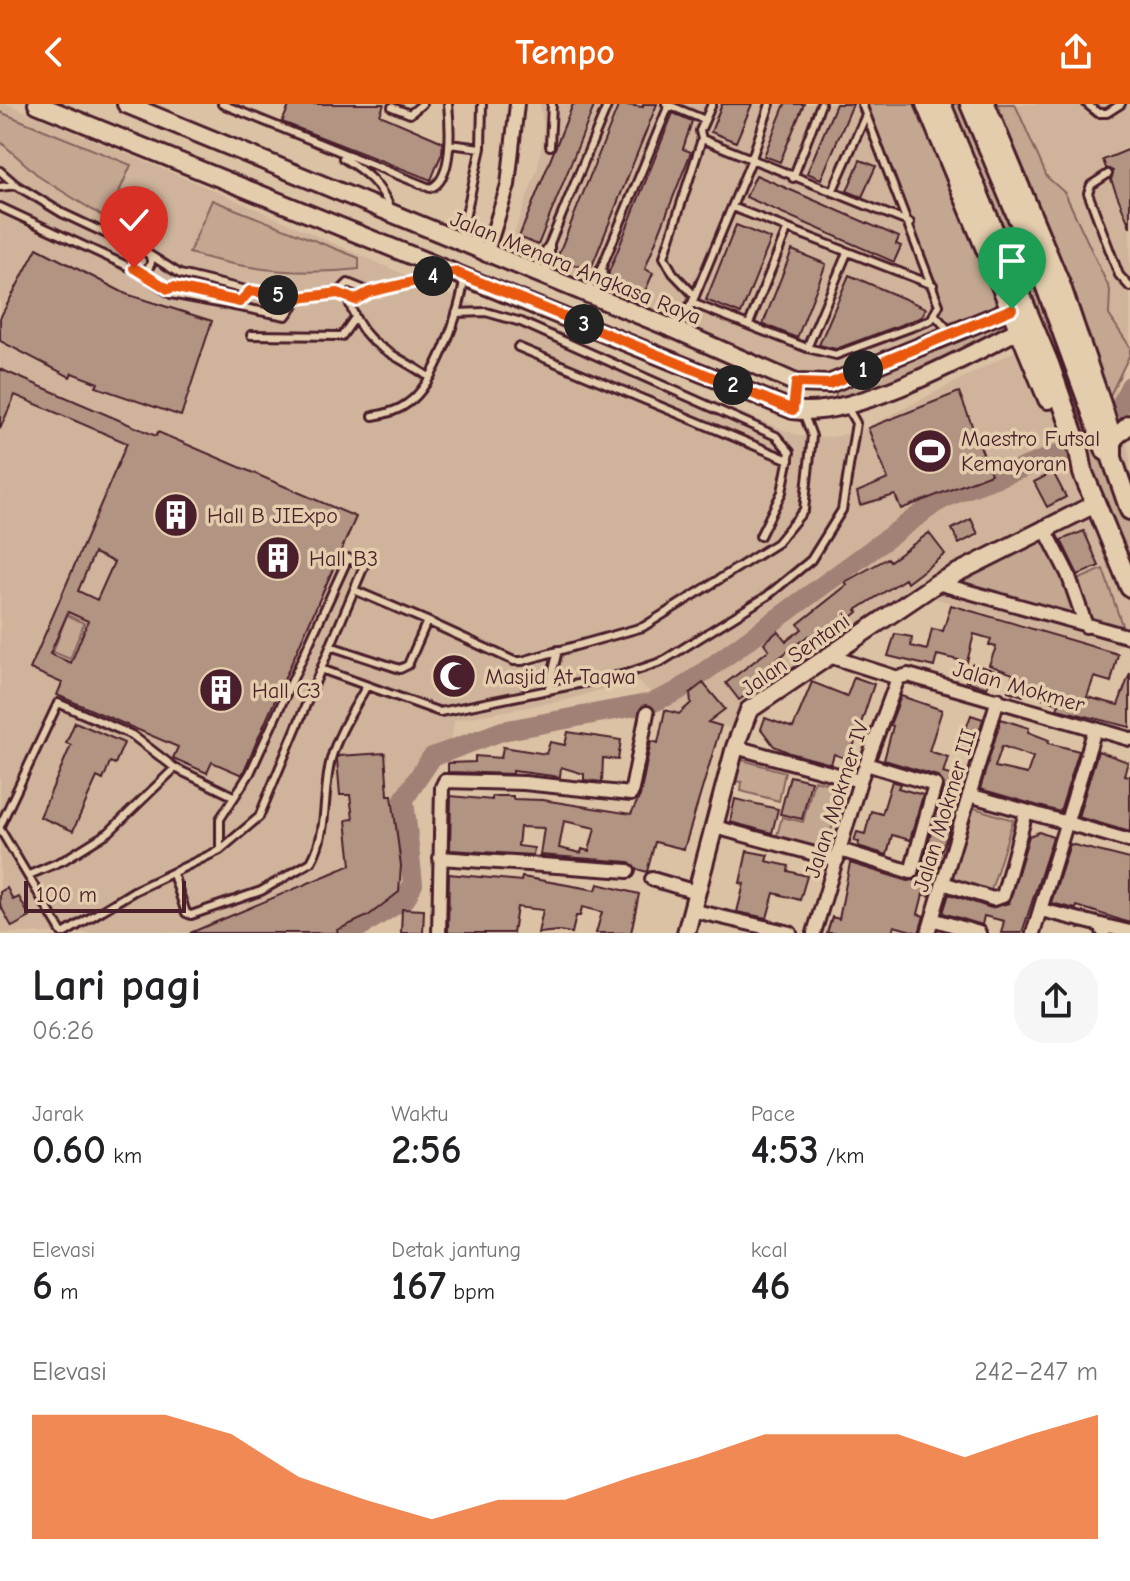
<!DOCTYPE html>
<html lang="id">
<meta charset="utf-8">
<style>
:root{--surface:#fff;--page:#f6f6f6;--text:#202124;--muted:#757577;--accent:#ea580c}
body{margin:0;font-family:"Comic Neue",sans-serif;background:var(--page);color:var(--text);height:100vh;display:flex;flex-direction:column;font-size:30px;white-space:nowrap}
*{box-sizing:border-box;margin:0}
p{font-size:26px;color:var(--muted)}
.icon{flex:none;width:44px;height:44px;fill:none;stroke:currentColor;stroke-width:2;stroke-linecap:round;stroke-linejoin:round}
.map{position:relative;height:829px;overflow:hidden}
.drawer{display:flex;flex-direction:column;background:var(--surface);flex:1}
.drawer>*{flex:none}
.scale{position:absolute;left:24px;bottom:20px;width:162px;box-sizing:border-box;padding-left:8px;border:4px solid #4a1f2b;border-top:0;font-size:22px;line-height:28px;white-space:nowrap;color:#4a1f2b;-webkit-text-stroke:6px #e4cdad;paint-order:stroke}
.pin{position:absolute;display:grid;place-items:center;width:68px;height:68px;color:#fff;margin:-82px -34px;border-radius:50% 50% 50% 0;rotate:-45deg;box-shadow:0 0 8px #0007}
.pin .icon{rotate:45deg}
.km{position:absolute;width:40px;height:40px;margin:-20px;border-radius:50%;background:#222;color:#fff;font-size:22px;line-height:40px;text-align:center}
.round{display:grid;place-items:center;flex:none;width:84px;height:84px;border-radius:32px;background:var(--page)}
.headline{display:flex;align-items:center;justify-content:space-between;height:136px;padding:0 32px}
h1{font-size:44px;font-weight:700;line-height:60px}
.stats{display:grid;grid-template-columns:repeat(3,1fr);gap:12px;height:136px;padding:8px 32px}
.stats div{display:grid;align-content:center}
.stats b{font-size:40px;font-weight:700}
.stats small{font-size:22px;font-weight:400}
.stats p{font-size:22px}
.chart{height:224px;padding:16px 32px}
.chart p{display:flex;justify-content:space-between}
.chart svg{width:100%;height:144px;margin-top:8px;fill:var(--accent);opacity:.7}
header{display:flex;justify-content:space-between;align-items:center;height:104px;padding:0 32px;background:var(--accent);color:#fff;font-size:36px;font-weight:700}
.map>svg:first-child{display:block}
.built{fill:#cfb49b}
.green{fill:#c3a791;stroke:#86635e;stroke-width:2}
.lines{fill:none;stroke-linecap:round;stroke-linejoin:round}
.river{stroke:#a18175;stroke-width:20}
.building{fill:#b29483;stroke:#4a1f2b;stroke-width:2;fill-rule:evenodd}
.service-casing{stroke:#4a1f2b;stroke-width:12}
.minor-casing{stroke:#4a1f2b;stroke-width:18}
.tertiary-casing{stroke:#4a1f2b;stroke-width:22}
.secondary-casing{stroke:#4a1f2b;stroke-width:24}
.service{stroke:#e4cdad;stroke-width:6}
.minor{stroke:#e4cdad;stroke-width:12}
.tertiary{stroke:#e4cdad;stroke-width:16}
.secondary{stroke:#e4cdad;stroke-width:18}
.route-casing{stroke:#fff;stroke-width:16}
.route{stroke:#ea580c;stroke-width:10}
.labels{text-anchor:middle;stroke-width:7;stroke-linejoin:round;paint-order:stroke}
.street-label{font-size:22px;fill:#4a1f2b;stroke:#e4cdad}
.poi-label{font-size:22px;fill:#4a1f2b;stroke:#e4cdad;text-anchor:start}
</style>
<header><svg class="icon" aria-label="back" viewBox="0 0 24 24"><path d="M15 5l-7 7 7 7"/></svg>Tempo<svg class="icon" aria-label="share" viewBox="0 0 24 24"><path d="M12 15V3M7 8l5-5 5 5M5 13v7h14v-7"/></svg></header>
<div class="map">
<svg width="1130" height="829" viewBox="0 0 1130 829">
<rect width="100%" height="100%" fill="#dbc2a5"/>
<filter id="ink" filterUnits="userSpaceOnUse"><feTurbulence type="fractalNoise" baseFrequency=".0125" numOctaves="2"/><feDisplacementMap in="SourceGraphic" scale="16" xChannelSelector="R" yChannelSelector="G"/><feConvolveMatrix kernelMatrix="1 2 1 2 8 2 1 2 1" color-interpolation-filters="sRGB"/></filter>
<g filter="url(#ink)">
<!-- built -->
<path class="built" d="M0 0H7L204 82 444 188 799 332 833 333 862 326 1087 210 989 0H1130V250L1115 277 1130 355V533L1112 547 931 493 742 626 684 616 636 576 566 596 454 616 451 646 432 653 404 695 413 780 404 796 350 829H0Z
M540 0H927L1012 205 829 279H795L510 141 538 62 544 27Z"/>
<!-- green -->
<path class="green" d="M862 0H927L1020 225 840 302 832 281 951 230 936 210 940 201 914 123Z
M941 0H970L1130 406V483Z
M985 0H1015L1047 73 1065 89 1110 186 1109 211 1130 243V250L1103 306Z
M0 8 131 61 107 115 41 74 4 41 0 37Z
M212 96 359 154V165C301 172 245 166 189 149Z
M1041 432 1066 481 1103 465 1125 530 956 477Z
M67 511 84 519 70 555 53 548Z
M739 655 785 668 779 697 741 687 742 678 731 677Z
M814 676 843 683 825 749 776 735 782 713 803 718Z
M971 703 1013 716 989 793 947 780Z"/>
<g class="lines">
<!-- river -->
<path class="river" d="M350 829 406 794 413 780 404 695 432 653 502 627 652 599 678 587 937 398C991 370 1060 359 1108 320 1118 312 1124 294 1130 282"/>
</g>
<!-- building -->
<path class="building" d="M290 0H384L380 11 443 38 442 49 431 76 282 18Z
M573 0H595L538 141 519 133Z
M619 0 643 3V0H657L590 167 557 154Z
M722 0H752L736 38 711 28Z
M785 0H804L780 58 764 52Z
M836 0H853L821 75 807 69Z
M673 9 692 17 683 45 691 48 645 165 653 169 644 190 608 175 609 168Z
M1130 45V123L1111 76 1113 67 1106 64 1103 56Z
M860 56 876 62 862 93 847 87Z
M756 71 899 133 896 140 901 142 894 158 746 93Z
M736 121 771 135 741 210 706 196Z
M37 144 126 190 212 217 181 312 96 283 98 279 72 269 70 273 0 237V214Z
M792 146 826 160 797 234 763 220Z
M849 171 926 204 922 213 836 245 819 241Z
M0 265 156 332 158 328 356 413 242 671 212 658 207 669 173 654 178 643 57 591 62 579 30 565 127 339 15 291 0 325ZM94 449 114 458 97 496 78 487ZM68 508 88 517 71 559 50 550Z
M959 288 991 370 901 405 895 391 860 401 857 388 888 375 868 324Z
M1053 368 1066 393 1047 403 1034 378Z
M971 415 978 430 959 440 952 425Z
M1084 427 1099 462 1078 471 1061 436Z
M929 429 945 450 907 479 905 475 856 506 858 508 816 542 808 532 767 563 773 572 739 596 726 579 769 546 764 539 778 527 786 537 802 525 798 520 847 481 845 478 888 454 890 457Z
M951 501 1118 550 1111 578 1094 573 1087 593 1118 601 1130 569V623L1057 605 1059 600 1024 587 1023 592 1008 587 1013 570 989 561 996 543 989 541 991 535 974 530 967 558 937 551 934 563 888 552 895 530 912 533 911 542 927 546 932 525 943 527Z
M972 560 993 566 987 584 966 577Z
M854 573 874 580 849 656 834 650 831 660 790 649 774 642 761 625 765 614 793 624 812 578 847 592Z
M703 579 725 605 708 618 721 622 684 745 655 738 647 768 637 765 629 758 540 751 544 724 520 723 518 742 534 744 533 751 450 746 451 692 492 696V692H513V695L543 696 631 710 640 692 651 637 658 639 665 606 679 610 691 599 690 589ZM564 717 595 724 589 747 582 745 581 749 559 744Z
M901 592 942 606 929 647 948 653 943 669 957 673 948 730 935 763 930 792 923 790 918 810 924 812 919 829 894 822 892 829H827L832 813 839 815 850 759 908 777 914 776 920 770 944 680 938 672 884 656 893 622 890 621Z
M971 611 983 615 974 645 960 641Z
M1001 615 1029 624 1028 628 1049 636 1048 639 1079 647 1060 708 980 685ZM1002 642 1033 653 1027 670 995 663Z
M75 618 124 639 115 660 110 658 103 676 97 673 73 727 40 713 71 641 66 639Z
M568 628 621 636 618 656 603 654 602 678 584 676V670L561 663 560 673 513 667V670L448 668V659L475 658V652L501 654 503 643 546 650 550 638 565 641Z
M1098 647 1128 658 1124 671 1130 672V728L1078 713Z
M385 649 388 691H392L401 762 399 788 368 812 337 826 338 829H190L351 761 346 716 353 715 350 691H340L337 655 338 652Z
M790 672 811 677 802 715 780 710Z
M892 677 900 680 898 684 923 691 910 736 892 731 887 751 858 742 859 738 854 737 857 728 865 730 871 707 882 710Z
M735 695 778 705 772 729 730 718Z
M1039 728 1053 733 1022 829H1001L1004 817 984 812 982 821 943 809 949 790 991 804 1009 799 1029 732Z
M1070 740 1130 755V819L1077 802 1076 805 1051 799Z
M747 747 768 751 766 757 789 762 788 767 807 772 800 796 774 789 767 814 737 808 744 780 740 779Z
M449 770 521 777 522 773 596 786 598 780 639 790 631 829H596L602 808 582 803 580 812H576L572 829 559 827 538 829 543 806 517 803 513 829H448Z
M7 784 13 796 19 793 30 813 12 823 0 801V788Z
M402 805 424 806 423 829H401Z"/>
<g class="lines">
<!-- service casing -->
<g class="service-casing">
<path id="service" d="M222 0 430 84C454 77 450 20 448 0
M666 0 705 16
M712 0 700 27 702 35 910 119
M770 0 751 57 692 199 807 244 836 251 931 216 939 201 862 0
M1087 0 1098 9H1107L1121 0
M392 3 410 10 422 0
M449 40 481 44
M550 42 552 0
M343 54C366 68 380 80 391 105
M0 67 16 81 62 109 145 148 180 170 250 187 299 194 338 189 348 179 370 188
M1108 70 1091 81 1088 89 1119 171 1130 183
M793 74 821 0
M0 83 16 81
M832 88 866 11
M0 103 138 167 171 190 286 212 299 194
M732 103 933 181
M460 136 481 44 482 0
M131 157a10 10 0 1 1 20 0a10 10 0 1 1-20 0Z
M534 166 550 139 608 0
M544 170 550 156V139
M168 185 173 183 240 198 250 187
M586 188 602 163 669 1
M338 189 355 196 370 188 444 170
M595 189 603 173 602 163
M695 192 673 169 664 153 702 35
M348 195C363 244 390 246 429 273
M456 209 486 208 521 218 776 332 790 348 782 388 760 432
M935 211 951 229
M749 220 787 126
M671 224 692 199
M680 225 690 202
M251 231 342 232 354 215
M518 243 789 356
M807 244 847 149
M373 312C386 310 398 307 408 299 435 281 461 206 464 175
M354 486 427 517
M330 542 400 565 408 561 427 517 514 557H522L643 523 777 439 804 406 812 332 803 308
M321 565 440 608 622 571 661 558 767 492 811 456 842 406 856 319 846 301
M548 587 558 546
M0 722 58 599 132 631 175 664 233 692
M0 725 62 829
M173 770 186 809 191 811 261 787 311 758C329 727 322 689 331 655 338 629 353 607 366 583
M29 771 64 756 109 728 175 664
M65 829 134 787 220 746 259 713 364 462 348 454 250 669 220 715V746"/>
</g>
<!-- minor casing -->
<g class="minor-casing">
<path id="minor" d="M486 151 508 81 517 0
M1044 423 1068 470 1086 522
M937 479 1130 533
M829 552 898 574
M898 574 908 571 1130 635
M735 643 860 677
M969 691 1130 737
M715 723 837 756
M840 746 911 768 935 681 866 660
M440 754 628 767
M652 775 696 788
M943 779 993 795 1003 792 1026 708
M691 806 790 829
M1041 806 1109 823
M932 815 979 829
M1103 827 1109 823 1130 828
M439 829 442 683 445 677 524 679 631 690 647 609
M814 829 860 677 898 574
M928 829 998 595
M1033 829 1095 625"/>
</g>
<!-- tertiary casing -->
<g class="tertiary-casing">
<path id="tertiary" d="M37 0 793 306C851 316 968 252 1020 225
M126 0 671 224 796 279 829 280 1012 205
M1112 336 1130 320
M686 829 735 643 749 606 937 479 1095 400"/>
</g>
<!-- secondary casing -->
<g class="secondary-casing">
<path id="secondary" d="M926 0 1048 295
M941 0 1049 260 1079 346 1083 369 1130 483
M970 0 1039 164 1106 347
M985 0 1060 180 1103 306 1112 336V354L1130 406"/>
</g>
<!-- service -->
<use href="#service" class="service"/>
<!-- minor -->
<use href="#minor" class="minor"/>
<!-- tertiary -->
<use href="#tertiary" class="tertiary"/>
<!-- secondary -->
<use href="#secondary" class="secondary"/>
</g>
</g>
<g class="lines" filter="url(#ink)">
<!-- route casing -->
<g class="route-casing">
<path id="route" d="M134 164 168 185 173 183 240 198 250 187 299 194 338 189 355 196 370 188 455 168 793 306 796 279 829 280 1012 205"/>
</g>
<!-- route -->
<use href="#route" class="route"/>
</g>
<!-- icons -->
<defs>
<g id="stadium-disc" transform="scale(2.3)"><circle r="9.5" fill="#4a1f2b" stroke="#e4cdad"/><path d="M0-5a6.5 5 0 1 0 0 10a6.5 5 0 1 0 0-10ZM-3.5-1.8h7v3.6h-7Z" fill="#fff"/></g>
<g id="building-disc" transform="scale(2.3)"><circle r="9.5" fill="#4a1f2b" stroke="#e4cdad"/><path d="M-4-6H4V6H1V3H-1V6H-4ZM-2.5-4.3h1.7v1.8h-1.7ZM.8-4.3h1.7v1.8H.8ZM-2.5-1h1.7V.8h-1.7ZM.8-1h1.7V.8H.8Z" fill="#fff"/></g>
<g id="mosque-disc" transform="scale(2.3)"><circle r="9.5" fill="#4a1f2b" stroke="#e4cdad"/><path d="M3.5-4.9A6 6 0 1 0 3.5 4.9A5 5 0 1 1 3.5-4.9Z" fill="#fff"/></g>
</defs>
<g fill-rule="evenodd">
<use href="#stadium-disc" x="930" y="347"/>
<use href="#building-disc" x="176" y="411"/>
<use href="#building-disc" x="278" y="454"/>
<use href="#mosque-disc" x="454" y="572"/>
<use href="#building-disc" x="221" y="586"/>
</g>
<g class="labels">
<!-- street labels -->
<g class="street-label">
<text transform="translate(576 163) rotate(22)" y="8">Jalan Menara Angkasa Raya</text>
<text transform="translate(795 550) rotate(-35)" y="8">Jalan Sentani</text>
<text transform="translate(1019 582) rotate(16)" y="8">Jalan Mokmer</text>
<text transform="translate(836 695) rotate(-72)" y="8">Jalan Mokmer IV</text>
<text transform="translate(944 706) rotate(-73)" y="8">Jalan Mokmer III</text>
</g>
<!-- poi labels -->
<g class="poi-label">
<text x="961" y="342">Maestro Futsal<tspan x="961" dy="25">Kemayoran</tspan></text>
<text x="207" y="419">Hall B JIExpo</text>
<text x="309" y="462">Hall B3</text>
<text x="485" y="580">Masjid At Taqwa</text>
<text x="252" y="594">Hall C3</text>
</g>
</g>
</svg>
<div class="scale">100 m</div>
<div class="pin" style="left:1012px;top:205px;background:#1e9e55"><svg class="icon" aria-label="arrive" viewBox="0 0 24 24"><path d="M6 21V4h12l-3 4 3 4H6"/></svg></div>
<div class="pin" style="left:134px;top:164px;background:#d93025"><svg class="icon" aria-label="check" viewBox="0 0 24 24"><path d="M5 12l5 5 9-10"/></svg></div>
<b class="km" style="left:863px;top:266px">1</b>
<b class="km" style="left:733px;top:281px">2</b>
<b class="km" style="left:584px;top:220px">3</b>
<b class="km" style="left:433px;top:172px">4</b>
<b class="km" style="left:278px;top:191px">5</b>
</div>
<section class="drawer">
<div class="headline"><div><h1>Lari pagi</h1><p>06:26</p></div><a class="round"><svg class="icon" aria-label="share" viewBox="0 0 24 24"><path d="M12 15V3M7 8l5-5 5 5M5 13v7h14v-7"/></svg></a></div>
<div class="stats">
<div><p>Jarak</p><b>0.60<small> km</small></b></div>
<div><p>Waktu</p><b>2:56</b></div>
<div><p>Pace</p><b>4:53<small> /km</small></b></div>
</div>
<div class="stats">
<div><p>Elevasi</p><b>6<small> m</small></b></div>
<div><p>Detak jantung</p><b>167<small> bpm</small></b></div>
<div><p>kcal</p><b>46</b></div>
</div>
<div class="chart"><p><span>Elevasi</span>242–247 m</p>
<svg viewBox="0 0 160 44" preserveAspectRatio="none"><path d="M0 44V6L10 6L20 6L30 12L40 25L50 32L60 38L70 32L80 32L90 25L100 19L110 12L120 12L130 12L140 19L150 12L160 6V44z"/></svg>
</div>
</section>
